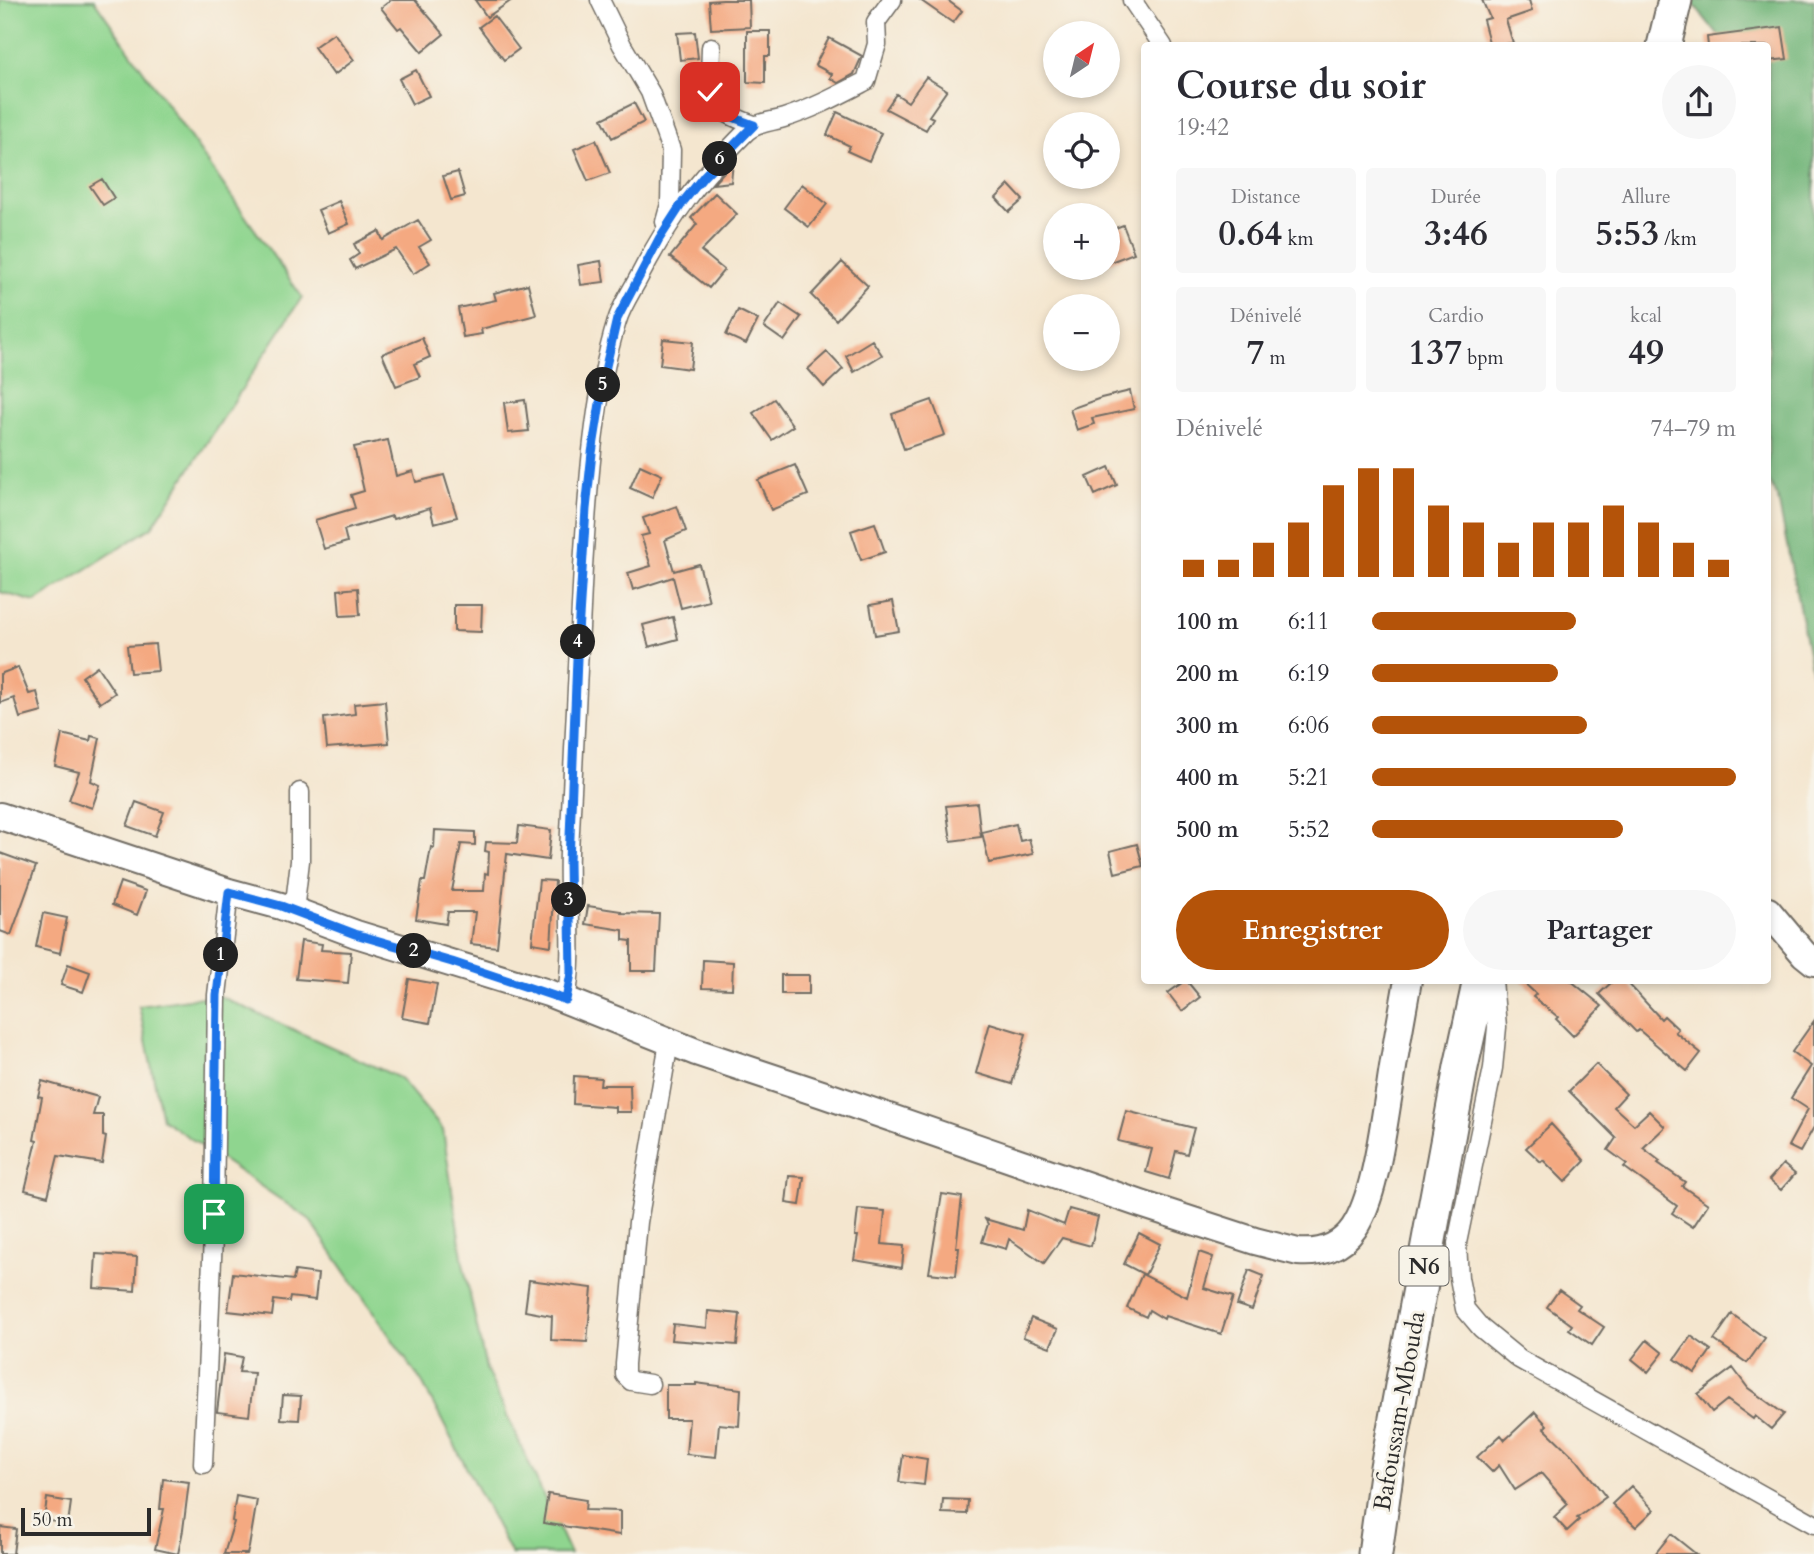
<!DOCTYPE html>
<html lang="fr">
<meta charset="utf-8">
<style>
:root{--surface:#fff;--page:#f7f7f7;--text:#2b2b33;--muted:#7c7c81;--accent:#b45309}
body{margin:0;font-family:Cardo,serif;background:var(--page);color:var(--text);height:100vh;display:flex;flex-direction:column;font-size:26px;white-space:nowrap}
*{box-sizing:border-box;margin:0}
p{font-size:23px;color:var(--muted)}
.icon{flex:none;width:38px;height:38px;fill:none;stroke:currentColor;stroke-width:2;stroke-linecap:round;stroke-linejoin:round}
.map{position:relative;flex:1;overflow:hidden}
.sheet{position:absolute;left:1141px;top:42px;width:630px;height:942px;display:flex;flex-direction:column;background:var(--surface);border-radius:7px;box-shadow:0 4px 10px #0003}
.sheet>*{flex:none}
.needle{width:46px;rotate:35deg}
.controls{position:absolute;left:1043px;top:21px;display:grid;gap:14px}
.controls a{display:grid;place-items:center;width:77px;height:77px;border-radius:50%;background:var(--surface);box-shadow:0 4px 10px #0003;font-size:35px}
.scale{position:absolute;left:21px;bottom:18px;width:130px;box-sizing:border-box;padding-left:7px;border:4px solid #2b2b2b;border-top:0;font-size:19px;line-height:24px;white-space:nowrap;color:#2b2b2b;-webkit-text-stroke:5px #f7f3e8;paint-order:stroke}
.pin{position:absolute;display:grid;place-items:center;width:60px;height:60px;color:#fff;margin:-30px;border-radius:14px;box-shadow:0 4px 10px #0006}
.km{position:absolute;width:35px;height:35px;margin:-18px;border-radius:50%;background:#222;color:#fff;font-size:19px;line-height:35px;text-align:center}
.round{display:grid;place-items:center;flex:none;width:74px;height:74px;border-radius:37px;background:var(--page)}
.overview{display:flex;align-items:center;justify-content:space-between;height:119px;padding:0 35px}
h1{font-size:38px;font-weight:700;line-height:52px}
.figures{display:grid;grid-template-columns:repeat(3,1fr);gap:10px;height:119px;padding:7px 35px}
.figures div{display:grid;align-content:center;border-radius:7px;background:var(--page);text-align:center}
.figures b{font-size:35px;font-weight:700}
.figures small{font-size:19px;font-weight:400}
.figures p{font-size:19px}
.chart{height:196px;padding:14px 35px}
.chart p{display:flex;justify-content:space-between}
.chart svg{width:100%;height:126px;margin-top:7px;stroke:var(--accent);stroke-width:6}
.action{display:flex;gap:14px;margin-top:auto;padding:14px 35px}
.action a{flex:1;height:80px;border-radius:42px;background:var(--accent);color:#fff;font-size:28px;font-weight:700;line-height:80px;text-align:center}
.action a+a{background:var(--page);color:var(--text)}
ul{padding:0 35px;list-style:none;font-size:23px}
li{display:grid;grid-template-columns:112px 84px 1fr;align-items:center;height:52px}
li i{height:18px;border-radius:9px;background:var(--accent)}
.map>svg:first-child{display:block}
.green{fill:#8fd58f;stroke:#5d805d;stroke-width:2}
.forest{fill:#73b67a;stroke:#4f7052;stroke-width:2}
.building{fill:#f4a981}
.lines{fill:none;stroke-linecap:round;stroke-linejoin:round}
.street-casing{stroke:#716c64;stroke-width:21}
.secondary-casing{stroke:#716c64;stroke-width:30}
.highway-casing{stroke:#716c64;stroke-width:37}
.street{stroke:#fff;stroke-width:18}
.secondary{stroke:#fff;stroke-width:26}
.highway{stroke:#fff;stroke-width:33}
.route-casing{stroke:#fff;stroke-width:14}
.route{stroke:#1a73e8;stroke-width:9}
.labels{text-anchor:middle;stroke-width:6;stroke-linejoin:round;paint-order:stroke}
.shield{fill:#f7f3e8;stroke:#686764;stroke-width:2}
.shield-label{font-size:23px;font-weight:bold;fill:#2b2b2b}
.street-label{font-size:24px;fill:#2b2b2b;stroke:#f7f3e8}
</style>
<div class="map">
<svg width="1814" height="1554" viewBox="0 0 1814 1554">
<rect width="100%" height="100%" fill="#f7f3e8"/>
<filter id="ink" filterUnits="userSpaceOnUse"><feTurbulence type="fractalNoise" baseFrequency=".0143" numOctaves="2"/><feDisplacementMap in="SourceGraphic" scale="14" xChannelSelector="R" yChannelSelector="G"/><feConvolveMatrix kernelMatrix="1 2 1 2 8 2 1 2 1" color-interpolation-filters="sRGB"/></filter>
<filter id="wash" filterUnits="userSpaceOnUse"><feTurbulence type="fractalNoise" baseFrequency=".00686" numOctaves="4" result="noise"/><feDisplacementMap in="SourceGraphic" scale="28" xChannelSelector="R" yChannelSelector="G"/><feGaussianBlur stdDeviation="1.57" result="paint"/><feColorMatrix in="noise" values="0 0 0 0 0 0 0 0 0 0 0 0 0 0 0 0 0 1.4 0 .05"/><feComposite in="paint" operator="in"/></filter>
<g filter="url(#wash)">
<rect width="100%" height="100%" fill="#f4e6cf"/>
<!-- green -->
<path class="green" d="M0 0H94L302 297 152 527 35 602 0 592Z
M217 995 400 1078 443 1130 463 1263 486 1369 570 1554H511L423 1384 309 1219 162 1119 139 1006Z"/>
<!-- forest -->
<path class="forest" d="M1690 0H1814V683L1778 499 1768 479V46L1726 45Z"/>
<g id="blocks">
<!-- building -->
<path class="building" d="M391 0H415L444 34 422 52 401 27 398 29 381 8Z
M475 0H512L487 17Z
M723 0H749L750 27 711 29 709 1Z
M920 0H947L962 11 953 23Z
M1482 0H1529L1532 11 1506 20 1513 43 1490 46 1483 20 1490 18Z
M494 16 519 49 504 60 479 27Z
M1782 27 1787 59 1768 61V46H1708L1707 37Z
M747 31H770V56H765V83L747 82Z
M695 32 698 58 680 60 677 33Z
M334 33 354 60 334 75 314 47Z
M829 38 862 56 854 74 838 83 830 78 832 74 815 65Z
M416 70 429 96 412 104 399 79Z
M926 77 947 90 929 116 933 118 926 130 886 109 896 94 908 102Z
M634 103 644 122 612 138 602 119Z
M837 112 881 133 869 161 847 151 850 146 827 135Z
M596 140 610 173 588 181 574 149Z
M733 162 731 182 713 184 722 174Z
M458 172 465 196 451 200 443 176Z
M102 179 114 198 103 205 90 186Z
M802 184 827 204 809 227 784 208Z
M1009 185 1023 200 1009 212 996 198Z
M715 193 737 214 701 251 724 270 709 288 670 257 697 224 691 218Z
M339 201 349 224 328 233 318 210Z
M418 220 431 240 419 247 430 263 413 274 396 249 355 269 350 260 359 254 354 244 379 231 383 240Z
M1123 225 1134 253 1108 263V231Z
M601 261 604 282 581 285 578 265Z
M842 262 868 286 836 320 811 295Z
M528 284 536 315 481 329 482 334 463 337 458 308 496 300 494 293Z
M780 303 801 317 784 341 764 327Z
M738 310 758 320 746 344 726 335Z
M422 338 430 357 414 364 420 377 396 386 382 354Z
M663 339 693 342 690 369 660 365Z
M872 340 882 355 854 372 846 356Z
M827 352 843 369 824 387 808 369Z
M1130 391 1134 409 1092 418 1094 424 1077 430 1070 409 1101 398Z
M774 399 793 426 772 440 753 413Z
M525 400 529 431 508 433 504 403Z
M932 400 945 435 904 449 892 414Z
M388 440 396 476 413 471 416 482 444 475 457 517 434 523 430 508 393 519 392 516 344 530 347 542 324 549 315 520 355 508 351 495 364 491 354 447Z
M640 465 662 475 652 498 630 488Z
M795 465 808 495 771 510 758 480Z
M1109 467 1117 485 1095 495 1087 477Z
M677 506 686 531 665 540 674 571 699 564 709 601 681 608 673 577 633 590 628 573 651 566 641 536 649 534 643 518Z
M875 523 885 552 861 560 851 531Z
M358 588 360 615 340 616 338 590Z
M893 601 899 631 875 635 870 605Z
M454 605H482L481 632 454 631Z
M673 617 678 639 649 647 643 625Z
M155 644 158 671 130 673 127 646Z
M97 666 115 693 100 703 82 677Z
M18 667 29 694 37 692 42 712 20 718 14 698 0 703V674Z
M385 701 389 743 327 748 324 718 355 714 354 704Z
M62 734 90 741 91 736 100 738 91 781 100 785 92 808 69 800 79 772 55 766Z
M136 802 164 812 155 836 127 826Z
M977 803 981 837 951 841 946 806Z
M1016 824 1020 841 1029 839 1033 854 989 863 982 832Z
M519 826 551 830 548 860 507 854 497 947 471 944 475 912H448L446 924 416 919 422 881H425L431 847 434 848 435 830 475 832V845L461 844 452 891H484L485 873 488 874 489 852 485 851 486 842 517 843Z
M1137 844 1143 866 1115 873 1110 851Z
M0 853 36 866 11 935 0 931Z
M539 880 555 881 551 946 532 943Z
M120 882 146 891 137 915 112 905Z
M588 906 621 911V913L659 914 656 971H631V941L623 940V930L585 924Z
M43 913 67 918 60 953 36 947Z
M301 941 322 944 321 950 351 952 348 983 296 979Z
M703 960 733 962 732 989 702 988Z
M68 964 90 972 83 992 61 985Z
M781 975H809V994H781Z
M409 979 437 984 430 1023 402 1018Z
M1186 980 1200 997 1182 1011 1168 993Z
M1521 980H1570L1602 1006 1573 1036 1556 1019 1558 1017 1533 997 1536 994Z
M1614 980H1625L1661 1019 1664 1016 1678 1029 1675 1032 1701 1053 1687 1071 1639 1030 1636 1032 1599 994Z
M1814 1021V1127L1800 1152 1788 1146 1808 1109 1791 1098 1811 1066 1792 1052Z
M990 1023 1026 1034 1012 1084 976 1073Z
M1596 1064 1626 1094 1614 1107 1634 1125 1649 1111 1665 1127 1643 1148 1660 1161 1658 1163 1685 1182 1682 1186 1708 1204 1693 1227 1672 1213 1677 1206 1624 1167 1627 1164 1608 1150 1616 1138 1569 1091Z
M574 1076 601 1078 600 1085H630L631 1112H615V1107L573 1104Z
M42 1081 98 1097 93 1115H103V1136L106 1137 102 1163 58 1156 48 1196 25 1190 37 1141 34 1140 42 1097 38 1096Z
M1126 1111 1194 1128 1187 1154 1176 1151 1169 1179 1146 1172 1152 1149 1118 1141Z
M1551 1124 1585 1161 1565 1182 1543 1160 1541 1162 1526 1148Z
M1783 1164 1795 1174 1781 1190 1769 1180Z
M789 1176 804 1177 800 1205 786 1203Z
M942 1194 962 1197 956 1248H959L956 1276 929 1273Z
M858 1209 885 1211 882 1244 904 1246 902 1268 854 1260 858 1236H855Z
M1069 1209 1098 1217 1091 1246 1062 1238 1044 1263 1009 1239 1006 1249 982 1242 988 1224 985 1219 1023 1230 1027 1210 1064 1225Z
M1139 1233 1160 1244 1145 1275 1124 1264Z
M1199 1252 1213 1257 1204 1288 1233 1297 1221 1334 1165 1316 1164 1319 1149 1310 1146 1317 1127 1308 1142 1274 1187 1297Z
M96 1254 137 1257 135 1291 94 1288Z
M1249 1270 1264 1276 1252 1310 1237 1305Z
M295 1271 318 1274 315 1300 290 1297 289 1302 274 1300 272 1316 228 1311 233 1273 293 1280Z
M529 1280 592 1288 587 1342 551 1340 552 1316 525 1311Z
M1559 1290 1580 1305 1577 1309 1604 1327 1592 1345 1569 1329 1572 1325 1547 1307Z
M708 1311 740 1314 737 1345 671 1340 673 1324 707 1328Z
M1732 1314 1765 1338 1747 1363 1714 1340Z
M1031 1318 1058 1329 1050 1347 1023 1337Z
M1691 1336 1711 1350 1695 1373 1675 1359Z
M1647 1340 1663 1353 1648 1372 1632 1359Z
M224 1354 242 1357 239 1372 254 1373 249 1416 217 1412Z
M1733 1368 1748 1388 1784 1414 1771 1429 1755 1416 1753 1419 1727 1400 1712 1412 1698 1394Z
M696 1383 741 1389 739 1426 719 1424 716 1457 686 1454 689 1419H666V1385H696Z
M283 1395 301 1396 299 1420 281 1419Z
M1535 1412 1547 1425 1544 1428 1577 1460 1606 1497 1577 1518 1579 1520 1567 1531 1554 1517 1568 1504 1541 1473 1515 1490 1499 1465 1492 1472 1477 1457 1501 1435 1505 1440Z
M903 1455 927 1459 924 1485 899 1482Z
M163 1479 189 1482 183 1530 178 1554 155 1549 164 1509H160Z
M1631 1486 1654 1510 1636 1527 1612 1504Z
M548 1494 586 1500 585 1510 620 1511V1535L543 1523Z
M236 1496 257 1500 249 1547 247 1554H224L234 1522 232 1521Z
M47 1498 71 1502 68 1524 44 1520Z
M943 1499 968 1500 967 1514 942 1513Z
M0 1527 16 1529 13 1554H0Z
M1671 1534 1696 1554H1655Z"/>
</g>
</g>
<g filter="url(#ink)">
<use href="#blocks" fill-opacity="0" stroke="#716c64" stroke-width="2"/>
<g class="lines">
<!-- street casing -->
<g class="street-casing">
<path id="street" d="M600 0 622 45 650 92 671 150 670 204 665 222
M1132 0 1163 46
M711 47C710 95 703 107 754 125
M294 911 300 861V792
M1493 980 1497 1027 1493 1068 1457 1243 1459 1278 1465 1309 1481 1328 1519 1359 1814 1524
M566 1000C575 951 567 902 569 852 573 757 578 662 583 567 588 487 593 398 617 321 621 307 631 292 638 279 670 217 698 180 747 131 758 122 771 122 784 118 813 109 839 95 866 81L877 44 876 22 892 0
M650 1384 631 1381 625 1375V1364L638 1222 669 1042
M203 1464 214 1214 217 995 229 892"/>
</g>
<!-- secondary casing -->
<g class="secondary-casing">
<path id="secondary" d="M0 816 229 892 281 906 356 934 548 993 696 1052 822 1094 1141 1204 1255 1241 1298 1252C1321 1254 1341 1247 1354 1228 1376 1195 1383 1126 1390 1087 1395 1051 1402 1015 1408 980
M1768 911 1804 954 1814 962"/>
</g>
<!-- highway casing -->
<g class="highway-casing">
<path id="highway" d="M1664 46 1675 0
M1375 1554 1387 1467 1461 1067 1480 980"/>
</g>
<!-- street -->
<use href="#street" class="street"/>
<!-- secondary -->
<use href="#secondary" class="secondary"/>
<!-- highway -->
<use href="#highway" class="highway"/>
</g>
</g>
<g class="lines" filter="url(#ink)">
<!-- route casing -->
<g class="route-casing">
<path id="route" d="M214 1214 217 995 229 892 281 906 355 934 452 962 566 1000 571 973 569 862 578 633 586 509 592 453 606 366 617 319 659 239 683 202 704 176 754 125C730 117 722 115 710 92"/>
</g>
<!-- route -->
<use href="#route" class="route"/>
</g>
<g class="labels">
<!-- shield labels -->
<rect class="shield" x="1399.5" y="1246.5" width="49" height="39" rx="5"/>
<g class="shield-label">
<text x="1424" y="1274">N6</text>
</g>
<!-- street labels -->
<g class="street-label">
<text transform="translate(1399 1411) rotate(-80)" y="8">Bafoussam-Mbouda</text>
</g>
</g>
</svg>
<div class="controls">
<a><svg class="needle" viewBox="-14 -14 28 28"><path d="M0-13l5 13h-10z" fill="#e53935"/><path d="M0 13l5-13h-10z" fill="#7c7c81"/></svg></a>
<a><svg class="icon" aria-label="locate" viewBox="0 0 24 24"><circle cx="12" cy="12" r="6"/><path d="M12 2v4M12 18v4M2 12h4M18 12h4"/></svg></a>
<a>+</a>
<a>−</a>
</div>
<div class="scale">50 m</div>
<div class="pin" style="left:214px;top:1214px;background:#1e9e55"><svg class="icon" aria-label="arrive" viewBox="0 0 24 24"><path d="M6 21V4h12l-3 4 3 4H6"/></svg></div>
<div class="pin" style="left:710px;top:92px;background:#d93025"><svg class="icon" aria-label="check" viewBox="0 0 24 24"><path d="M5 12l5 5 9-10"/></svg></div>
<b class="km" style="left:221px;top:955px">1</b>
<b class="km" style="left:414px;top:951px">2</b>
<b class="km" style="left:569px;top:900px">3</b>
<b class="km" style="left:578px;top:642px">4</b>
<b class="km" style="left:603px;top:385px">5</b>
<b class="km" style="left:720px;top:159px">6</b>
<section class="sheet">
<div class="overview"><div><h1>Course du soir</h1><p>19:42</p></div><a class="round"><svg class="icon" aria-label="share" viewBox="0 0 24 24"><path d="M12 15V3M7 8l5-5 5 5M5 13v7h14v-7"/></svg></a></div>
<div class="figures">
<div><p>Distance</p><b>0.64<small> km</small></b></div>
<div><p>Durée</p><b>3:46</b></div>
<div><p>Allure</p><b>5:53<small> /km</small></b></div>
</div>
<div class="figures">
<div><p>Dénivelé</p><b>7<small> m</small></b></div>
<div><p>Cardio</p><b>137<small> bpm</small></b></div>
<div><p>kcal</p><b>49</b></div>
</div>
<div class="chart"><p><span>Dénivelé</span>74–79 m</p>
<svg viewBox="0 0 160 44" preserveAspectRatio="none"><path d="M5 44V38M15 44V38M25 44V32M35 44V25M45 44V12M55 44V6M65 44V6M75 44V19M85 44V25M95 44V32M105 44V25M115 44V25M125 44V19M135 44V25M145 44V32M155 44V38"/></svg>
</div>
<ul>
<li><b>100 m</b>6:11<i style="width:56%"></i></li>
<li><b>200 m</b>6:19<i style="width:51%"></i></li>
<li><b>300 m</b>6:06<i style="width:59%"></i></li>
<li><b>400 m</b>5:21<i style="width:100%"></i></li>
<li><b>500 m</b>5:52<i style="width:69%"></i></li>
</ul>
<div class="action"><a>Enregistrer</a><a>Partager</a></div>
</section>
</div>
